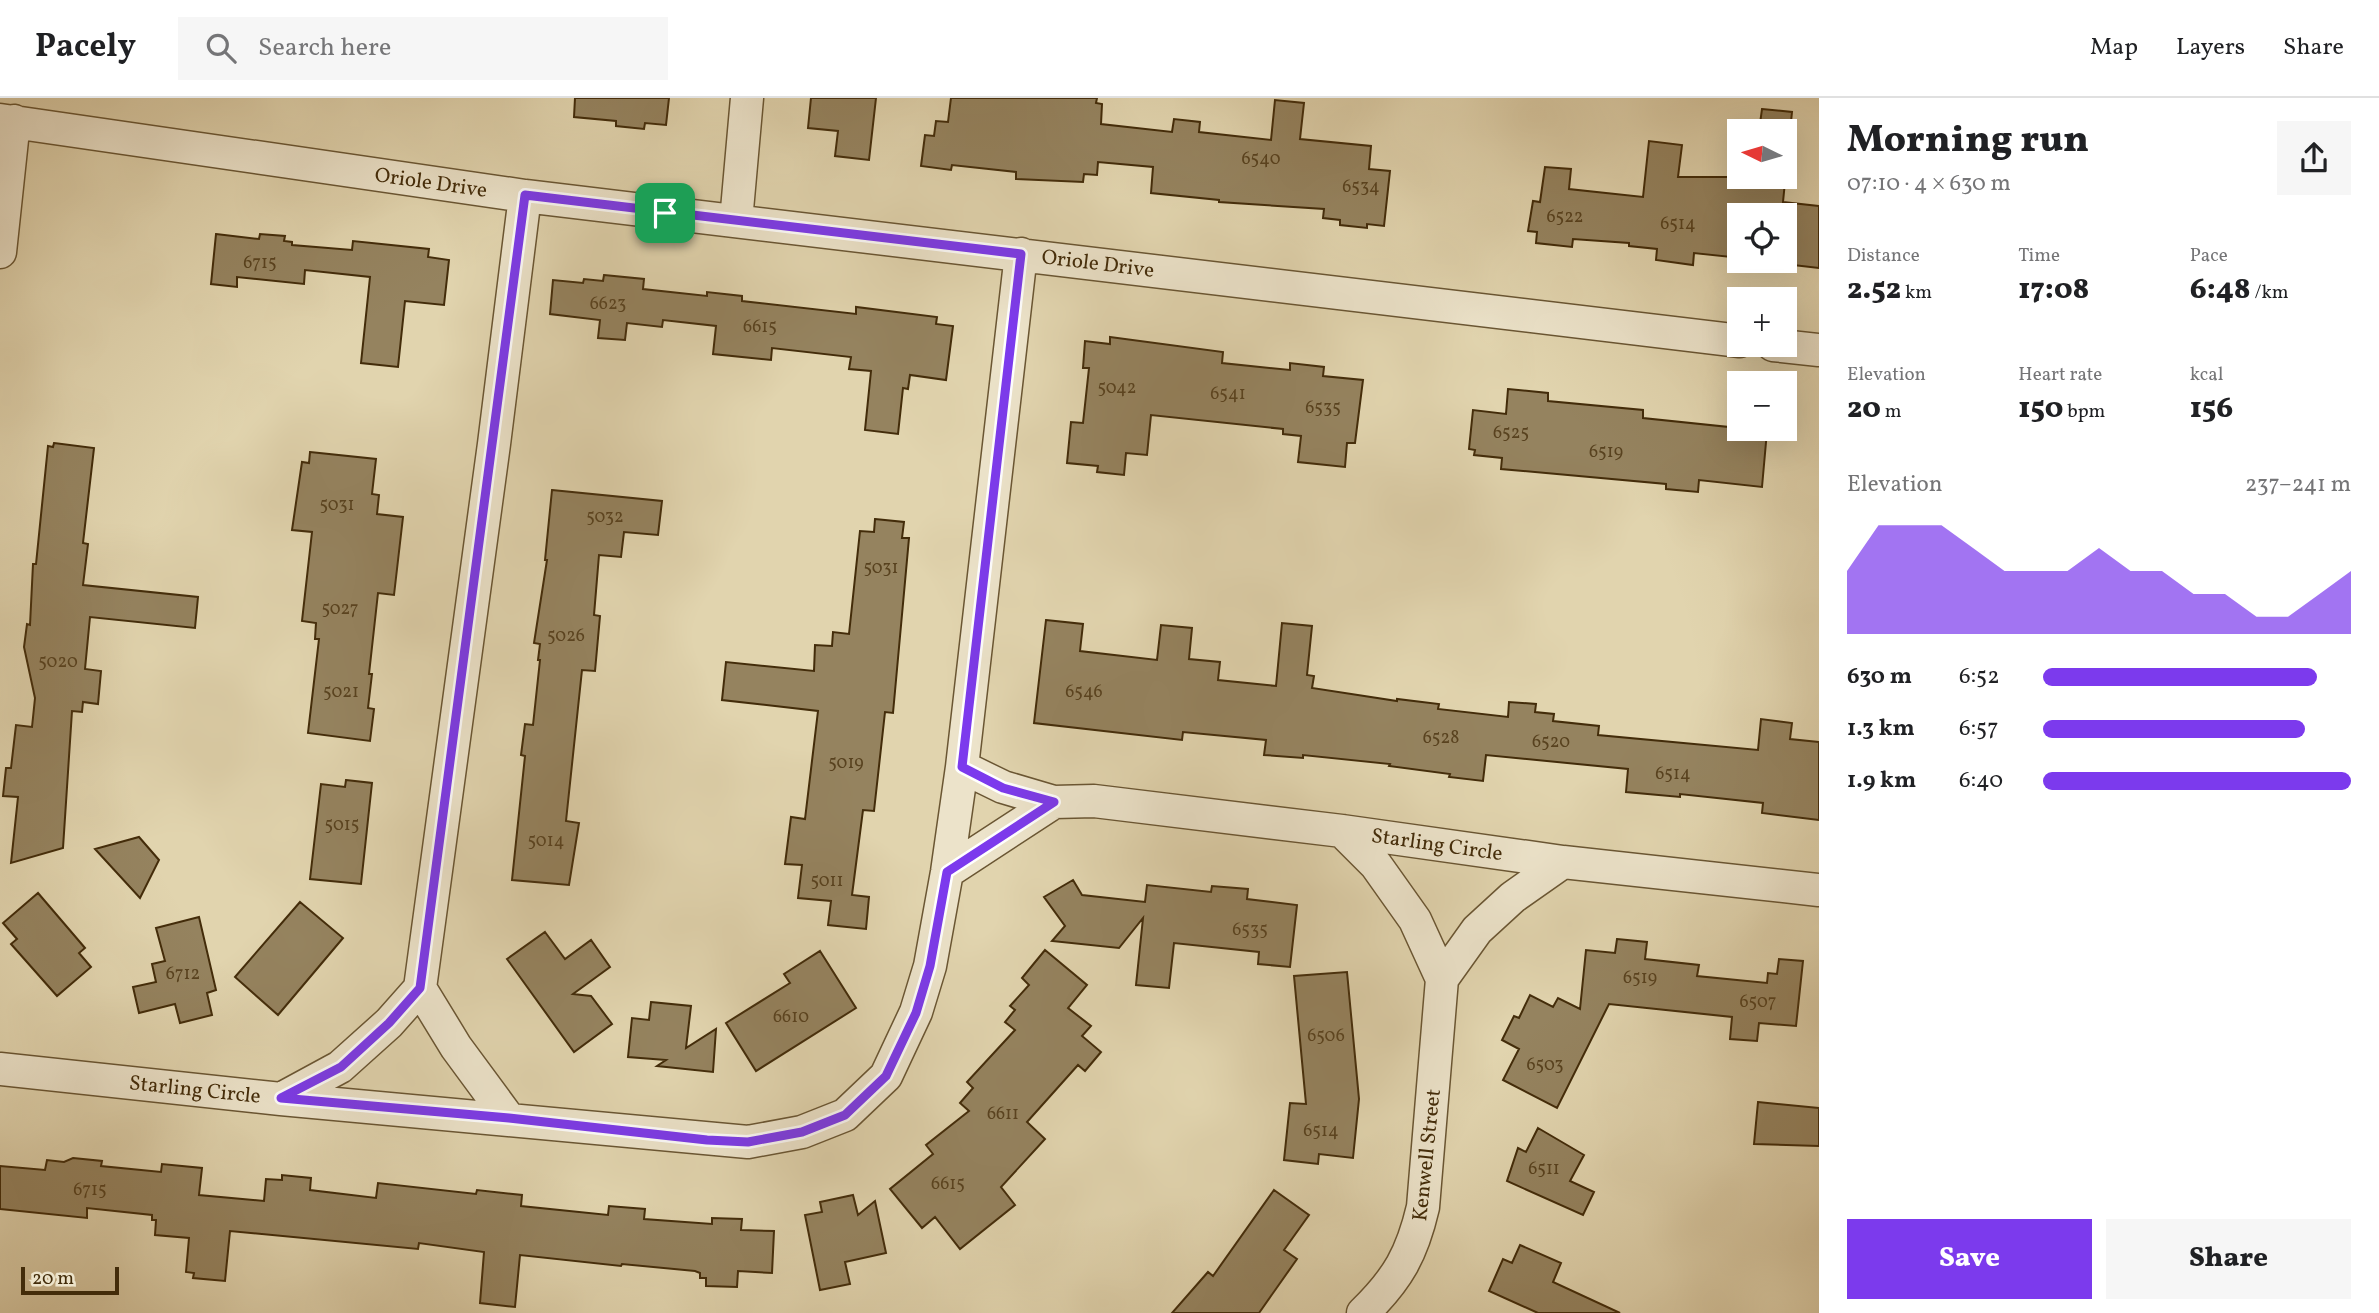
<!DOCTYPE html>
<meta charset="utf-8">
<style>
:root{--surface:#fff;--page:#f6f6f6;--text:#202124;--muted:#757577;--line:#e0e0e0;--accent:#7c3aed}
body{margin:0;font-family:Vollkorn,serif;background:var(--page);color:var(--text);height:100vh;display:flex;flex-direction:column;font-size:26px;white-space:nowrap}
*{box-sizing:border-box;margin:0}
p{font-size:23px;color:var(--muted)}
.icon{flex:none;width:38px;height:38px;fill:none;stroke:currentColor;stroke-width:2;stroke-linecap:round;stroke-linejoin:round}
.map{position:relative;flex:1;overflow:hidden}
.panel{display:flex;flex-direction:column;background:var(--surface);width:560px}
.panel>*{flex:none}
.needle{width:46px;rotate:275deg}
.fabs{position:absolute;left:1727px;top:21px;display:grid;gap:14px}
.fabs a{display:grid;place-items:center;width:70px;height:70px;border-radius:0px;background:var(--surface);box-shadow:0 7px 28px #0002;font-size:35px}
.scale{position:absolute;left:21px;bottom:18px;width:98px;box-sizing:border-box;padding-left:7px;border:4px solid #432c0a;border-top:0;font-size:19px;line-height:24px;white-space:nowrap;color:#432c0a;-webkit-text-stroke:5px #ece3ca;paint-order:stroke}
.pin{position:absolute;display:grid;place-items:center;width:60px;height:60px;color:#fff;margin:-30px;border-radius:14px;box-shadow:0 4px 10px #0006}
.round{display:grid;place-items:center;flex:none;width:74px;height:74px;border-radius:0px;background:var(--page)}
.overview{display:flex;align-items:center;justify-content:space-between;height:119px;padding:0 28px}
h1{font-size:38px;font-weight:800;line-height:52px}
.figures{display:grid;grid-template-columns:repeat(3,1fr);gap:10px;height:119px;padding:7px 28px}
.figures div{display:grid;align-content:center}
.figures b{font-size:30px;font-weight:800}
.figures small{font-size:19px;font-weight:400}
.figures p{font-size:19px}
.chart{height:196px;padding:14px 28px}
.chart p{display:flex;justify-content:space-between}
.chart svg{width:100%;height:126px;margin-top:7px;fill:var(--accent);opacity:.7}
.action{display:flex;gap:14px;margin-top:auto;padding:14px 28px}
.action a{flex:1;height:80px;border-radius:0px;background:var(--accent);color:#fff;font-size:28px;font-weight:800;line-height:80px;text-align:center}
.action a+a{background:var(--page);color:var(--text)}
ul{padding:0 28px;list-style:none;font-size:23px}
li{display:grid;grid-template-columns:112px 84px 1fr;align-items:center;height:52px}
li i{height:18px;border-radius:9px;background:var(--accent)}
header{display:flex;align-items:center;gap:42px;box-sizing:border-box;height:98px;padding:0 35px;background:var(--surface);border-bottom:2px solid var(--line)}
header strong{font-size:33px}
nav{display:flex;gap:38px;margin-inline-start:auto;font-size:24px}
.search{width:490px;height:63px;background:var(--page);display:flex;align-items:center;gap:18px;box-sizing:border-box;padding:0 24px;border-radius:0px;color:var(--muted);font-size:26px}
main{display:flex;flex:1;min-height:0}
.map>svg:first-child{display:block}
.building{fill:#95835f;stroke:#432c0a;stroke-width:2}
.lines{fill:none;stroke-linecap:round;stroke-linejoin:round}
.minor-casing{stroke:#6a5633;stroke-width:35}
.minor{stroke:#ece3ca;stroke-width:32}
.route-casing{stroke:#fff;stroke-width:14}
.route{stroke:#7c3aed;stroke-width:9}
.labels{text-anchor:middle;stroke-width:5;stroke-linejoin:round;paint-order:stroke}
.number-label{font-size:18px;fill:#58421f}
.street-label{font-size:21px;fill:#432c0a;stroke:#ece3ca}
</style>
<header>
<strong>Pacely</strong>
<div class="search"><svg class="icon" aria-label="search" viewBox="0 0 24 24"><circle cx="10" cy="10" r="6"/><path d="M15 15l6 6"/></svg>Search here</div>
<nav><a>Map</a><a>Layers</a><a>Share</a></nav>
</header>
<main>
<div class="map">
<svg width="1819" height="1215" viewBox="0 0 1819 1215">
<rect width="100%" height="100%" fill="#e1d4ae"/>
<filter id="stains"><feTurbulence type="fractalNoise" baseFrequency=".00286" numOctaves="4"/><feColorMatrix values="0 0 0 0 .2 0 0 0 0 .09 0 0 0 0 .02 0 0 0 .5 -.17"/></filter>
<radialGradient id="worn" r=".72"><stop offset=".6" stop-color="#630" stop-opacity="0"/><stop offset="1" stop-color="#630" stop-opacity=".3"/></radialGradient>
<!-- building -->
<path class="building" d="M575 0H669L666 27 645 25 644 31 616 28V23L574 19Z
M811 0H876L869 62 835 58 838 33 808 30Z
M951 0H1097L1096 5 1102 6 1101 26 1172 34 1174 21 1200 24 1199 34 1271 42 1275 2 1304 5 1300 41 1371 48 1369 71 1390 73 1384 128 1367 126V130L1340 127V122L1323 120 1324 111 1219 104V102L1151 95 1153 69 1098 64 1097 77 1084 76 1083 84 1016 81V74L952 67 951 72 921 68 925 37 934 38 936 23 948 24Z
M1762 11 1792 14 1783 104 1819 108V170L1758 163H1785V117H1740V160L1694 155 1693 167 1656 162 1657 151 1629 148V145L1573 141 1572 149 1536 145 1537 134 1528 133 1533 103 1540 104 1545 69 1571 71 1569 91 1643 99 1649 43 1682 47 1678 79H1785V33H1759Z
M216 136 259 141 260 136 285 138 284 143 292 144V147L352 152 353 143 429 151 428 159 449 162 444 207 405 203 398 269 361 265 370 179 305 172 304 186 237 179V189L211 186Z
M604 177 644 181 643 191 707 198V194L742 198V203L856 216V209L937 219 936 226 953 228 946 282 910 277 908 291 903 290 898 336 865 332 871 273 849 271 851 259 772 250 771 262 713 256 716 228 663 222 662 229 627 225 625 242 598 240 600 222 550 216 553 182 583 185 584 181 603 183Z
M1110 239 1223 254 1222 265 1290 272V265L1324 269 1323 278 1363 282 1355 345H1347L1345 369 1298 364 1301 338 1283 336V331L1151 317 1147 357 1126 355 1124 377 1097 374 1098 368 1067 365 1071 324 1083 325 1089 270H1083L1085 243 1110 246Z
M1508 291 1548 295V303L1643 312V320L1767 333 1762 389 1699 382 1698 394 1666 391V386L1501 371 1502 360 1474 357 1475 352 1469 351 1473 312 1506 316Z
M54 345 94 350 83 445 88 446 83 487 198 499 195 530 90 519 85 571 101 573 98 606 83 604 82 614 72 613 63 750 11 765 18 699 3 698 6 670H11L16 627 32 629 35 600 24 549 27 526 30 527 33 466H36L48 348 53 349Z
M310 354 376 361 372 396 379 397 377 416 403 419 394 497 378 495 369 576H372L368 610 374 611 370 643 308 635 319 541H315L316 525 302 523 312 434 292 432 302 364 309 365Z
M552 392 662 403 658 437 624 434 621 459 599 457 594 517 600 518 595 573 582 572 566 723 579 725 569 787 512 782 525 658 521 657 525 626 533 627 540 562H538L540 546 534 545 547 462H545Z
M875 421 904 424 902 440H909L893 615 885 614 874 713 863 712 852 797 869 799 866 831 828 827 831 803 798 800 802 767 785 766 791 719 805 721 818 613 722 602 726 564 814 573 815 547 832 548 833 534 849 536 860 433 874 434Z
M1046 522 1083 526 1080 553 1157 562 1161 527 1192 530 1189 561 1220 564 1218 582 1276 588 1282 525 1312 528 1307 577 1314 578 1312 590 1397 603V601L1439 606 1438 611 1508 619 1509 604 1536 606 1535 614 1554 616 1553 623 1599 628 1598 637 1758 652 1761 621 1792 625 1790 641 1819 644V722L1762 715 1763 705 1680 696V699L1626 694 1628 671 1486 657 1483 683 1449 679 1450 676 1389 668 1390 666 1303 657V660L1264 657 1266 642 1183 634 1182 642 1034 625Z
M346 682 372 685 361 786 310 781 321 686 345 689Z
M139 739 159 762 140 800 95 751Z
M1073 782 1082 797 1145 804 1147 787 1211 794 1212 788 1248 791 1247 801 1297 807 1290 869 1258 866 1259 854 1174 845 1169 890 1136 887 1143 820 1119 850 1052 843 1065 828 1044 799Z
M38 795 85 850 79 855 91 869 57 898 11 846 17 841 3 825Z
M300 804 343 840 278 917 235 879Z
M199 819 216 892 207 895 212 917 180 925 175 906 139 915 133 889 156 884 152 866 165 863 156 830Z
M545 834 565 861 591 842 610 869 573 896 591 898 612 926 574 954 507 861Z
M1617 841 1647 844 1645 861 1699 867 1697 878 1767 885 1768 875 1777 876 1779 861 1803 863 1796 928 1759 925 1757 943 1730 941 1732 919 1609 906 1557 1010 1503 982 1519 951 1502 942 1514 918 1519 920 1530 897 1553 909 1558 900 1580 911 1586 852 1615 855Z
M1045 852 1087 887 1068 910 1091 928 1082 938 1101 954 1085 973 1078 967 1027 1024 1045 1041 1001 1089 1015 1107 960 1151 935 1119 922 1130 890 1091 933 1056 926 1047 969 1013 960 1005 973 990 967 984 1015 932 1005 924 1015 912 1010 908 1029 887 1022 880Z
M820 853 856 910 756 973 726 925 790 885 784 876Z
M1347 874 1359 1001 1353 1060 1319 1056 1318 1066 1284 1062 1290 1005 1306 1006 1294 878Z
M651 904 691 908 686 950 716 931 713 974 657 968 666 962 628 959 632 920 649 922Z
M1758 1004 1819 1010V1048L1754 1046Z
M1538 1030 1584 1057 1570 1083 1594 1094 1583 1117 1507 1083 1518 1050 1526 1054Z
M73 1060 102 1063 101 1068 161 1074 162 1066 202 1070 199 1097 264 1103 266 1081 282 1082V1077L311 1080 310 1092 376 1100 378 1085 476 1096 477 1092 522 1097 521 1108 608 1117 609 1108 645 1111 644 1121 712 1126V1120L742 1121 741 1132 774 1133 772 1175 738 1173 737 1189 706 1188V1180H700V1175L695 1173 622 1166 621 1168 520 1157 515 1209 480 1205 484 1154 419 1145 418 1151 230 1133 225 1183 193 1180 194 1175 186 1174 189 1140 155 1137 156 1122H152V1117L87 1110V1120L0 1111V1068L45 1072 47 1062 64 1064Z
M1274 1092 1309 1117 1284 1152 1297 1161 1259 1215H1172L1208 1174 1213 1178Z
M853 1097 858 1117 875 1103 886 1155 845 1164 850 1186 820 1192 805 1117 822 1114 820 1104Z
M1520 1147 1561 1165 1553 1184 1620 1215H1538L1489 1193 1503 1161 1512 1165Z"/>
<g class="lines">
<!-- minor casing -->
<g class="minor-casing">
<path id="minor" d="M0 22 525 98 1740 243
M736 123 747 0
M0 154 14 23
M1773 247 1819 252
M962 669 1003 689 1054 704 1094 703 1342 733 1563 764 1819 792
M1342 733 1376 767 1415 822 1442 881
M947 774 1054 704
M420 890 456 949 509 1021
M0 971 281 1001 748 1044 802 1034 845 1017 886 978 916 914 930 868 947 774 962 669 1021 156
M281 1001 340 969 389 925 420 890 494 346 525 98
M1363 1215C1398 1181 1412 1156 1423 1109L1442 881 1477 832 1513 799 1563 764"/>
</g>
<!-- minor -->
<use href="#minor" class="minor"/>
</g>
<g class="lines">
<!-- route casing -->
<g class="route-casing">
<path id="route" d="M525 97 1021 156 962 669 1003 690 1054 704 947 774 930 868 916 915 886 978 845 1017 802 1034 748 1044 707 1042 509 1020 281 1000 341 969 389 925 420 890Z"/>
</g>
<!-- route -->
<use href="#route" class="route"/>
</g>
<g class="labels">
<!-- number labels -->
<g class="number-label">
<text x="1261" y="66">6540</text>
<text x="1361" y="94">6534</text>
<text x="1565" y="124">6522</text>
<text x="1678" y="131">6514</text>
<text x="260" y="170">6715</text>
<text x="608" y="211">6623</text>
<text x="760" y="234">6615</text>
<text x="1117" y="295">5042</text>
<text x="1228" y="301">6541</text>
<text x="1323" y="315">6535</text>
<text x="1511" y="340">6525</text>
<text x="1606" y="359">6519</text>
<text x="337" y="412">5031</text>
<text x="605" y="424">5032</text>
<text x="881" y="475">5031</text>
<text x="340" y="516">5027</text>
<text x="566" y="543">5026</text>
<text x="58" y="569">5020</text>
<text x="341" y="599">5021</text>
<text x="1084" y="599">6546</text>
<text x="1441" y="645">6528</text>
<text x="1551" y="649">6520</text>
<text x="846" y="670">5019</text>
<text x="1673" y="681">6514</text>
<text x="342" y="732">5015</text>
<text x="546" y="748">5014</text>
<text x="827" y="788">5011</text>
<text x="1250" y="837">6535</text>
<text x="183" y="881">6712</text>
<text x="1640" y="885">6519</text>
<text x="1758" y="909">6507</text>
<text x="791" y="924">6610</text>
<text x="1326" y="943">6506</text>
<text x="1545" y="972">6503</text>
<text x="1003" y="1021">6611</text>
<text x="1321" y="1038">6514</text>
<text x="1544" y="1076">6511</text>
<text x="948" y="1091">6615</text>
<text x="90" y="1097">6715</text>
</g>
<!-- street labels -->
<g class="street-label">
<text transform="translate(431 84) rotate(8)" y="7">Oriole Drive</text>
<text transform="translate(1098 165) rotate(7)" y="7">Oriole Drive</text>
<text transform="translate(1437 746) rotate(8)" y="7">Starling Circle</text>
<text transform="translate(195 991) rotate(6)" y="7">Starling Circle</text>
<text transform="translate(1426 1057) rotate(-84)" y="7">Kenwell Street</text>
</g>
</g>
<rect width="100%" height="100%" filter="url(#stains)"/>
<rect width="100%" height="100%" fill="url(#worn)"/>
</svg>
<div class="fabs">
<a><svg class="needle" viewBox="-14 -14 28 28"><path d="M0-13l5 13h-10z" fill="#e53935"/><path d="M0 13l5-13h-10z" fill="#757577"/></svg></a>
<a><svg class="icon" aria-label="locate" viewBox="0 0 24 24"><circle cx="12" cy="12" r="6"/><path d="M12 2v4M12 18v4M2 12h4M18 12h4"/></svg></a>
<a>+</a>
<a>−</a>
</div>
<div class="scale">20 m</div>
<div class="pin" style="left:665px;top:115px;background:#1e9e55"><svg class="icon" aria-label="arrive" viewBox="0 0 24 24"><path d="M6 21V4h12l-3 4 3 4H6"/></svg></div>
</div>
<section class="panel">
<div class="overview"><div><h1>Morning run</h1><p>07:10 · 4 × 630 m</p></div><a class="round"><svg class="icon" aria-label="share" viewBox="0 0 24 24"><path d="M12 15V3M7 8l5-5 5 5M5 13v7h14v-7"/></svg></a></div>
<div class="figures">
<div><p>Distance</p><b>2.52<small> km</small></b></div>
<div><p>Time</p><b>17:08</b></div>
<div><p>Pace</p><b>6:48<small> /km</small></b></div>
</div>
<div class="figures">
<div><p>Elevation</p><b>20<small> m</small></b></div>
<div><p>Heart rate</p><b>150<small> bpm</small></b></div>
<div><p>kcal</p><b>156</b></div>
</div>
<div class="chart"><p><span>Elevation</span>237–241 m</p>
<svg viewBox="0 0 160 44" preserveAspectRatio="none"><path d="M0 44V22L10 6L20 6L30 6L40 14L50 22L60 22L70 22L80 14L90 22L100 22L110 30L120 30L130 38L140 38L150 30L160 22V44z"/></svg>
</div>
<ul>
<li><b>630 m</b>6:52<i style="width:89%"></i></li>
<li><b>1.3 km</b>6:57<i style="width:85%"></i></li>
<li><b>1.9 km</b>6:40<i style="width:100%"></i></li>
</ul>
<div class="action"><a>Save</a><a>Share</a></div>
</section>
</main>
